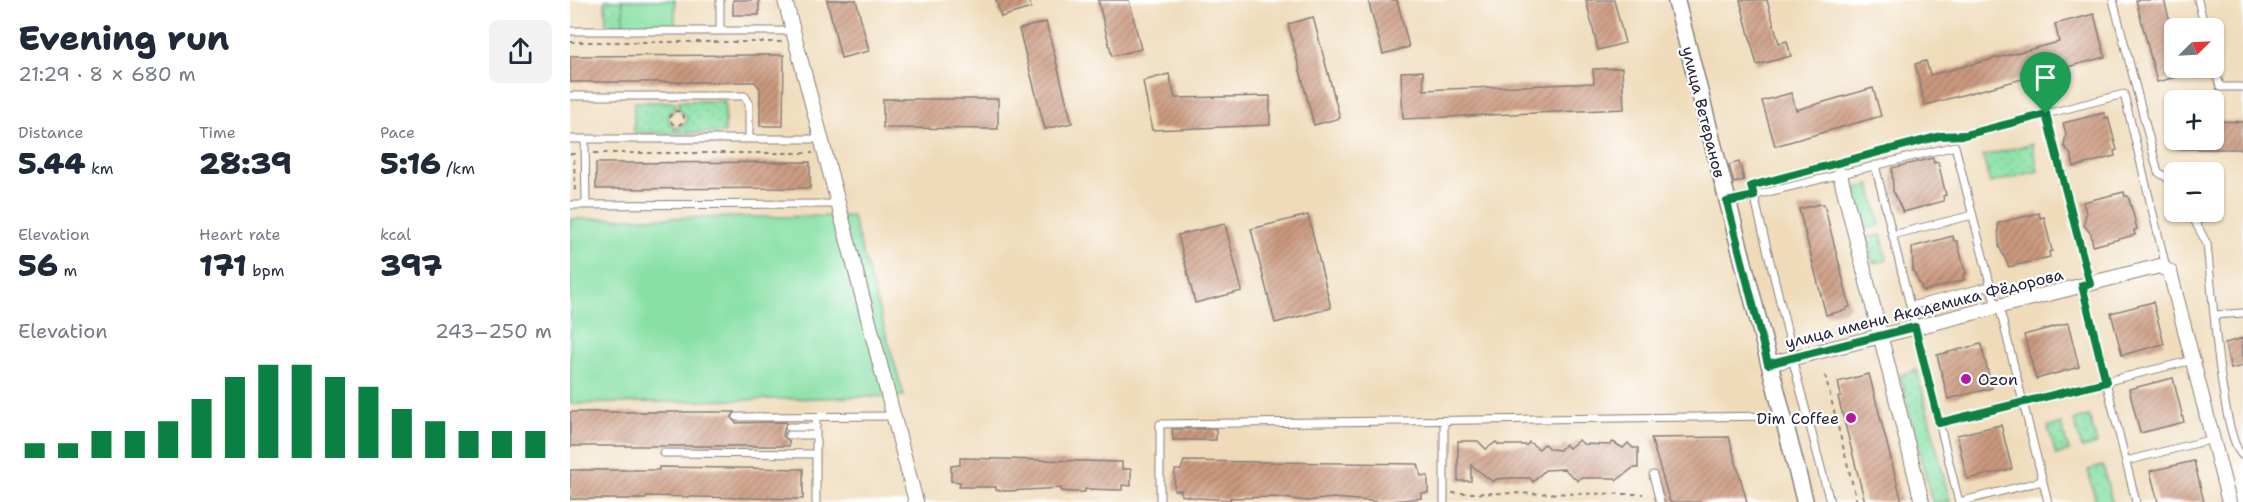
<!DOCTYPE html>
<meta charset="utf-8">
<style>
:root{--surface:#fff;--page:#f2f2f3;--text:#1f2937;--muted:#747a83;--accent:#0b8043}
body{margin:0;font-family:"Shantell Sans",sans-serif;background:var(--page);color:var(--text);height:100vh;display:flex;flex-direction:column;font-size:22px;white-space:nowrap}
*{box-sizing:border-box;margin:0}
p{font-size:20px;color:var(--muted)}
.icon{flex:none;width:33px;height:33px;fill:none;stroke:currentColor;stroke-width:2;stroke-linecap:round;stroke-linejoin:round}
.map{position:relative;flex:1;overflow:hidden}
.drawer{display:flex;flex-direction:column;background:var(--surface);width:570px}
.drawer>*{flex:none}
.needle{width:39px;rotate:66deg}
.buttons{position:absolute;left:1594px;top:18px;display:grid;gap:12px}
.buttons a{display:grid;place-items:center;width:60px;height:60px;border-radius:9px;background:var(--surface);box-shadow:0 2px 4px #0004;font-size:30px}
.pin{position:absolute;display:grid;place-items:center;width:51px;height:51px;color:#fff;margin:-62px -26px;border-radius:50% 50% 50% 0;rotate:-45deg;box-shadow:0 0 6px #0007}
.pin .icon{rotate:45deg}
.round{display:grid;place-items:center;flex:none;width:63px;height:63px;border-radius:9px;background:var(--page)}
.head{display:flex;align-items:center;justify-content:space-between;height:102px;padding:0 18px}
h1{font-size:33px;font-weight:800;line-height:45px}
.figures{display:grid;grid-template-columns:repeat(3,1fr);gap:9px;height:102px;padding:6px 18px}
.figures div{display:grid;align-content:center}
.figures b{font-size:30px;font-weight:800}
.figures small{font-size:16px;font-weight:400}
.figures p{font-size:16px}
.chart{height:168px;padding:12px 18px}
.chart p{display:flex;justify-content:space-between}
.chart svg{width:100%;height:108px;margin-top:6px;stroke:var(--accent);stroke-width:6}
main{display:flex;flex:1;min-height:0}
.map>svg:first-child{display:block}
.green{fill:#88e0a5;stroke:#558170;stroke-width:1.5}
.park{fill:url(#park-dots);stroke:#558170;stroke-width:1.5}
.building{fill:url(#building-hatch)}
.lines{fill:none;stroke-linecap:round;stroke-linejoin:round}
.service-casing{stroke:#887e7a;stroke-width:9}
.minor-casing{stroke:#887e7a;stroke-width:16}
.tertiary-casing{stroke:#887e7a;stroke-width:19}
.path{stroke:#887e7a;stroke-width:2;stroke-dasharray:4.5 4.5;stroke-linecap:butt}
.service{stroke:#fff;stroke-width:7}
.minor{stroke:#fff;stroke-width:14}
.tertiary{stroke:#fff;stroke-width:16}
.route-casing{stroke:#fff;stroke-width:12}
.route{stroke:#0b8043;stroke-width:8}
.poi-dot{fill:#b5179e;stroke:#fff;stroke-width:2}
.labels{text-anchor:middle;stroke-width:4.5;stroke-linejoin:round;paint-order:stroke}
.street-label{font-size:16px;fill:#22223b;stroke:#fff}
.poi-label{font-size:16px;fill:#22223b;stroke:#fff;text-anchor:start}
</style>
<main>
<section class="drawer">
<div class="head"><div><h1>Evening run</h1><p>21:29 · 8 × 680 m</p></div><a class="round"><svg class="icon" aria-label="share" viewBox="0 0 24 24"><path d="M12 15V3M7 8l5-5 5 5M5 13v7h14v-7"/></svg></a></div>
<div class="figures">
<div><p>Distance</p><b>5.44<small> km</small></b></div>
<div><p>Time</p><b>28:39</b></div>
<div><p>Pace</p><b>5:16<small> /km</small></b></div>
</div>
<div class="figures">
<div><p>Elevation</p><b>56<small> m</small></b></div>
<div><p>Heart rate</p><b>171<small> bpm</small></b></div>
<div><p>kcal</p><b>397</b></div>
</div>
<div class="chart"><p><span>Elevation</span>243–250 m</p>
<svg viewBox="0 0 160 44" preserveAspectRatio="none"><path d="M5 44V38M15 44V38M25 44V33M35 44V33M45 44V29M55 44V20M65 44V11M75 44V6M85 44V6M95 44V11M105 44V15M115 44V24M125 44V29M135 44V33M145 44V33M155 44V33"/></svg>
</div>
</section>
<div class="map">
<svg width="1673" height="502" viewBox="0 0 1673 502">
<defs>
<pattern id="park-dots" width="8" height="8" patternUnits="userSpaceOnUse" patternTransform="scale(1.5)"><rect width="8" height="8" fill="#88e0a5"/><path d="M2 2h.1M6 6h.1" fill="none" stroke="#75c08f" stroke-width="1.8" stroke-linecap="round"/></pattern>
<pattern id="building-hatch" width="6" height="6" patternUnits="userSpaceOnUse" patternTransform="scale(1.5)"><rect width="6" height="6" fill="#cb997e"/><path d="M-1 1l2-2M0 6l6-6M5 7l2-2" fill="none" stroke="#a47c68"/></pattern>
</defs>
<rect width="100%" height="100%" fill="#fff"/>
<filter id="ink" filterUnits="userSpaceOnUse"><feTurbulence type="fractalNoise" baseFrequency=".0167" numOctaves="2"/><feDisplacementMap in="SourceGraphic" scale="12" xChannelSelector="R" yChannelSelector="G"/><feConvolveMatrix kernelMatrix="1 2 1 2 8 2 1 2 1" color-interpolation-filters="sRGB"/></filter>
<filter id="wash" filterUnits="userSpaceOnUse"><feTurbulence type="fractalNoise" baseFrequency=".008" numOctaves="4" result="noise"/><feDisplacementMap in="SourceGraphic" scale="24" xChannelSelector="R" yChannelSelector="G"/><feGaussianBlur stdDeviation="1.35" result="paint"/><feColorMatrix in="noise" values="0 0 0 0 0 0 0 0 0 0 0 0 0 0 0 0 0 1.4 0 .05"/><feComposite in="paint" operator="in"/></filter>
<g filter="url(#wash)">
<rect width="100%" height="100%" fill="#efdbba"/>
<!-- green -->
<path class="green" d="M53 0H105V25H53Z
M1300 185 1310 225 1290 230 1280 190Z
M282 216 334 396 0 404V219Z"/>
<!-- park -->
<path class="park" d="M35 0H53V25H36Z
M109 101H155V133H109V127L116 123 117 118 109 109Z
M64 102H105L106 109 99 114V123L106 128V133H64Z
M1462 144 1468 171 1420 183 1413 156Z
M1311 235 1317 260 1303 263 1297 238Z
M1347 370 1380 502H1362L1330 375Z
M1519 416 1527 444 1512 448 1504 420Z
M1491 424 1499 451 1486 455 1478 427Z
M1533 466 1542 502H1526L1518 470Z"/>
<g id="blocks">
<!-- building -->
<path class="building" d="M163 0H189V15H163Z
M257 0H286L299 51 271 58Z
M426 0H459L461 8 431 17Z
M528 0H559L571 49 542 56Z
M798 0H827L839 47 813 54Z
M1016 0H1044L1055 43 1028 50Z
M1170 0H1197L1209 43 1217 41 1221 56 1187 65Z
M1566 0H1594L1605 40V68H1629V71L1587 82Z
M1524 14 1535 57 1355 105 1345 64 1356 61 1360 75 1489 42 1485 24Z
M743 17 770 118 744 125 718 24Z
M476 22 502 123 475 129 449 29Z
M190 55H214L213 126H190V88L185 82H0V56Z
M1052 68 1054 109 833 119 831 72 853 71 854 90 1024 83 1023 69Z
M599 74 605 98 700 96V125L582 130 573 81Z
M1303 88 1311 116 1205 146 1192 101 1221 93 1226 110Z
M313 99H428V129L313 128Z
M1534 113 1535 118 1538 117 1547 150 1544 151 1545 156 1504 167 1501 155 1494 146 1496 134 1493 123Z
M1644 121 1673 122V149H1606L1604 140H1644Z
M1363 158 1364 163 1368 162 1376 195 1373 196 1374 201 1333 212 1323 191 1322 168Z
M240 162V188L26 189V163Z
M1169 162 1174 180 1164 183 1159 165Z
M1554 192 1555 196H1558L1563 213 1567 229 1564 230 1565 235 1523 246 1521 234 1514 225 1516 213 1513 202Z
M1250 204H1254L1280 307 1276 308V310L1256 315 1229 209Z
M1469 213 1470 218 1474 217 1482 251 1479 252 1480 257 1439 267 1429 246 1428 223Z
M738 215 761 308 705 323 681 229Z
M655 224 672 291 625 303 608 235Z
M1383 236 1384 241H1387L1396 274 1393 275 1394 280 1353 291 1343 270 1342 247Z
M1583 302 1594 344 1552 355 1541 313Z
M1498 323 1509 367 1466 379 1454 335Z
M1673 338V366L1661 369 1655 343Z
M1411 344 1422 388 1378 399 1367 355Z
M1299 374 1306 401 1332 502H1295L1268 397 1271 396 1268 382Z
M1603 378 1614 422 1570 433 1559 389Z
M0 412H165L161 418 166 423 216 422 213 436 219 441V446H0Z
M1431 425 1442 469 1397 479 1387 435Z
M602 429H646V440H603Z
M1159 437 1177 502H1100L1081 438Z
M1009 440 1013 444 1040 445 1043 442 1053 448 1058 443 1063 448H1068V468H1063L1047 480 1045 478H1010L1008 481 994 469 975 470 963 482 960 478H940L926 479 923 482 901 465V481H888V441H908L916 449 926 442 929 445H957L959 442 969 449 974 444 980 449 990 450 995 444 999 448Z
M390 458 552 462V469H561V486L552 485V490L515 489V492H502L491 491V488L439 491 426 490V487H389L390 482 381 481V466L390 465Z
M614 461 848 464 851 476H858V493H851V498L812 502 763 498 737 501 705 497 660 498V500L628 498 611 495V490H604L605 470H611Z
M1624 461 1634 502H1588L1580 471Z
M89 467 233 469V499L76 496V499H0V470H89Z"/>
</g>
</g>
<g filter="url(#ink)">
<use href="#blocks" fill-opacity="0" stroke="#887e7a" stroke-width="1.5"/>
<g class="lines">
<!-- service casing -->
<g class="service-casing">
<path id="service" d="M150 0V31
M1543 0 1588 172 1605 183
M1628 0 1635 28
M0 31H223
M1644 64 1650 87H1673
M0 96H175L179 103V139
M1476 114 1554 94 1596 267
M1395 135 1476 114 1520 283
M0 139H250
M15 139 16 205
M1305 165 1389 502 1472 481
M1184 196 1224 358
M1158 202 1385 146 1426 307
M0 205 267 204
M1620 212 1637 244 1644 315
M1322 235 1403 215
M1512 285 1566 502
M1340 306 1420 286
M1429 306 1478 502
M1673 313 1644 315C1646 339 1656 444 1673 456
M1222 358 1260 502
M167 417 324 416
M874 422V502
M1369 423 1623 360
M219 427H246V417
M219 435H246V432
M246 435V502
M93 453 246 454
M1556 461 1643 439
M1083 475 1090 502
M590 502V424L1207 416"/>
</g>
<!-- minor casing -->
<g class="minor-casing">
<path id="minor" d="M215 0 346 502
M1270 174 1352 502
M1199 364 1590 266 1600 272 1659 502"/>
</g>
<!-- tertiary casing -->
<g class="tertiary-casing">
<path id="tertiary" d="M1106 0 1235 502"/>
</g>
<!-- path -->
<path class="path" d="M0 42H213
M100 118a7 7 0 1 1 14 0a7 7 0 1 1-14 0Z
M24 153H243
M0 154H4L5 195
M1272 162 1370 136 1386 135
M1200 181 1261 165
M1255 375 1287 502
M882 493 1073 494"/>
<!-- service -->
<use href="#service" class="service"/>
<!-- minor -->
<use href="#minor" class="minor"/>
<!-- tertiary -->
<use href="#tertiary" class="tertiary"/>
</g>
</g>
<g class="lines" filter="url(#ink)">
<!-- route casing -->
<g class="route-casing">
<path id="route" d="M1476 114 1520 284 1512 285 1536 382 1369 423 1345 327 1198 364 1157 202 1184 196 1181 186 1370 136 1395 135Z"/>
</g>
<!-- route -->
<use href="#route" class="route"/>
</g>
<!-- markers -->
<g class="poi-dot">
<circle cx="1396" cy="379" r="6"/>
<circle cx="1281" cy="418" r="6"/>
</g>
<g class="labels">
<!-- street labels -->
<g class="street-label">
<text transform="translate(1134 112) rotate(76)" y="6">улица Ветеранов</text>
<text transform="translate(1354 308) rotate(-14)" y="6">улица имени Академика Фёдорова</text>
</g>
<!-- poi labels -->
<g class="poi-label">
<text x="1408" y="385">Ozon</text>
<text x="1269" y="424" text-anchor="end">Dim Coffee</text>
</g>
</g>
</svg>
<div class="buttons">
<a><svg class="needle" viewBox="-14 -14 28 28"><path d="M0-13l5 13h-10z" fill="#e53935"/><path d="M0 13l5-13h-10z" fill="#747a83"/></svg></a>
<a>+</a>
<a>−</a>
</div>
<div class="pin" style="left:1476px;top:114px;background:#1e9e55"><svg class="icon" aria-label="arrive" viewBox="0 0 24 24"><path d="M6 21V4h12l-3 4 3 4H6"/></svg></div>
</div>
</main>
